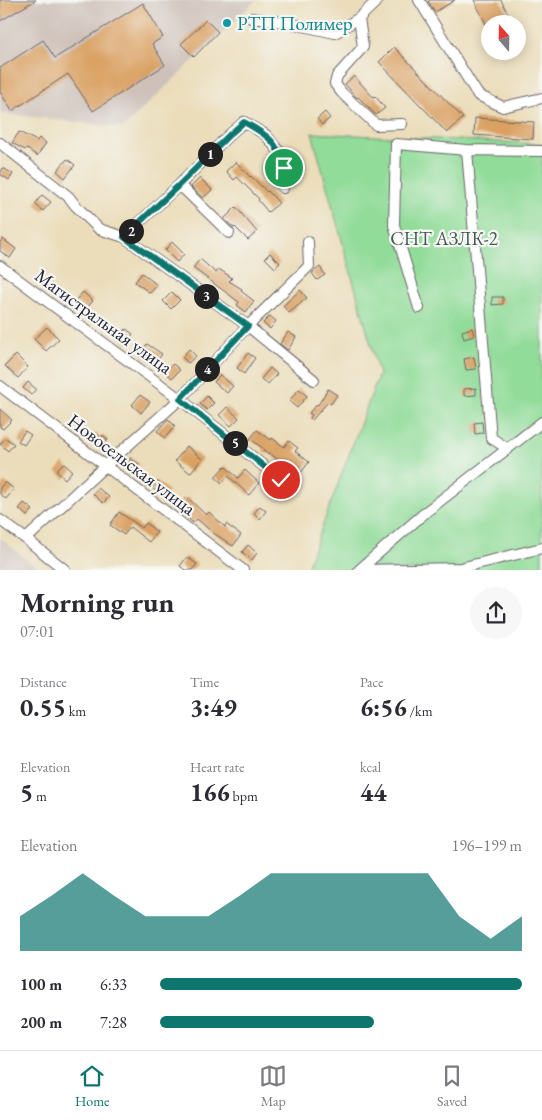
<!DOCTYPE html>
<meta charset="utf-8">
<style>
:root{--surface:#fff;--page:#f7f7f7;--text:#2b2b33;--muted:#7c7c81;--line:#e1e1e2;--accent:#0f766e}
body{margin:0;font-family:"EB Garamond",serif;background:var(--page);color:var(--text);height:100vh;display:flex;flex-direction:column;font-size:19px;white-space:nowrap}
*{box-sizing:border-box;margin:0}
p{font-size:16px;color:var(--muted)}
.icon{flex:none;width:28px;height:28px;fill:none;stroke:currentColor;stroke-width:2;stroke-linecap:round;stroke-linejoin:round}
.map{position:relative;height:570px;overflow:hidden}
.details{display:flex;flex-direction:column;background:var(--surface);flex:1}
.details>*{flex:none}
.needle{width:32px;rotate:340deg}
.tools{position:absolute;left:481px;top:15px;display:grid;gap:10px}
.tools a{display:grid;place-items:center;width:45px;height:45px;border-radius:50%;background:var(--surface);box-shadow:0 2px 12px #0003;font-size:25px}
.pin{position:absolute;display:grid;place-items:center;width:42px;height:42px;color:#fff;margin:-21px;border:2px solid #fff;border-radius:50%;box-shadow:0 1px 5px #0007}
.km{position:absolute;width:25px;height:25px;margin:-12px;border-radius:50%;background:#222;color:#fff;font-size:14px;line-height:25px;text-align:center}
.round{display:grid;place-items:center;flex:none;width:52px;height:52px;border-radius:26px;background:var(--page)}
.summary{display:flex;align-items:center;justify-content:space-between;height:85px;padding:0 20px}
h1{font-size:28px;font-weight:700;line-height:38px}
.figures{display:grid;grid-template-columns:repeat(3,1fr);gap:8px;height:85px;padding:5px 20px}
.figures div{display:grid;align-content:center}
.figures b{font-size:25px;font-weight:700}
.figures small{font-size:14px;font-weight:400}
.figures p{font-size:14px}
.chart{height:140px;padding:10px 20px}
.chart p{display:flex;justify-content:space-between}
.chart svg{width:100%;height:90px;margin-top:5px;fill:var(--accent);opacity:.7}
ul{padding:0 20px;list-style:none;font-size:16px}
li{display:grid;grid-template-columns:80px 60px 1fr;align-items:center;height:38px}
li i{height:12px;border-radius:6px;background:var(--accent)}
.dock{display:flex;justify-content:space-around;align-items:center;height:70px;border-top:1px solid var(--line);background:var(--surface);font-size:14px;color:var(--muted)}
.dock a{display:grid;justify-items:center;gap:2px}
.dock .current{color:var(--accent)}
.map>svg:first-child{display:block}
.industrial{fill:#cec1b9}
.green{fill:#91dc99;stroke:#5a7f6a}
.building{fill:#daa163}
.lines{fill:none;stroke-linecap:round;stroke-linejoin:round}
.minor-casing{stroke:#686367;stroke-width:12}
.minor{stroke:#fff;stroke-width:10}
.route-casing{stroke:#fff;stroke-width:10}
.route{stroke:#0f766e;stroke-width:6}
.culture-dot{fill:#0f9aa8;stroke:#f6f6f2;stroke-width:2}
.labels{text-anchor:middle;stroke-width:4.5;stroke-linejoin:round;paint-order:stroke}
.culture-label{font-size:19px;fill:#0d838f;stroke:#f6f6f2;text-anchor:start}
.park-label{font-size:19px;fill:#435a57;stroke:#f6f6f2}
.street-label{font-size:19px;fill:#22223b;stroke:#f6f6f2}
</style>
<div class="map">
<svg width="542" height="570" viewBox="0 0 542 570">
<rect width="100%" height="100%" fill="#f6f6f2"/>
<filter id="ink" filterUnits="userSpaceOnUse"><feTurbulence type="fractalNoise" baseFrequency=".02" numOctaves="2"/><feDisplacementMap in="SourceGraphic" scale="10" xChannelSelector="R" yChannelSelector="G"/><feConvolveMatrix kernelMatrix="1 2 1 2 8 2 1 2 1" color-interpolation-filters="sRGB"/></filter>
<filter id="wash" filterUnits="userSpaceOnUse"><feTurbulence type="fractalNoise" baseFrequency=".0096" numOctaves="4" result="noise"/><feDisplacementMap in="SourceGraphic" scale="20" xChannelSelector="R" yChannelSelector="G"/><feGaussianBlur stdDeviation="1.12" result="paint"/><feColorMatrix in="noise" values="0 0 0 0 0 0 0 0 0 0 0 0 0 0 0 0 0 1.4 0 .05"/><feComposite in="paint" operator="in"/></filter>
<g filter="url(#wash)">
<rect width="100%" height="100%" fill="#ebddba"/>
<!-- industrial -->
<path class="industrial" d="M0 0H256L123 128 0 113Z
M0 538 26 559 41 570H0Z"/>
<!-- green -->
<path class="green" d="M312 133 542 144V570H306L379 374Z"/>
<g id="blocks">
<!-- building -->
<path class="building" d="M0 0H36L0 21Z
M430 0H455L435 12 428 1Z
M474 0H501L513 24H486Z
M143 3 163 37 152 44 165 65 93 111 68 74 12 111 0 92V68L43 40 55 58Z
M206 20 218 32 194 57 181 44Z
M394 47 463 118 447 133 379 62Z
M354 76 373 97 375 96 385 108 376 115 358 97 357 98 355 96 345 84Z
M325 112 330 118 322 125 317 119Z
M475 118 534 122 533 139 474 135Z
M19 132 37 141 39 138 46 143 37 156 26 148 25 150 12 143Z
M67 159 75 165 65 178 57 171Z
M236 162 250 177 251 176 267 192 268 191 279 203 268 212 258 200 259 199 237 177 234 180 226 171Z
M3 168 13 174 9 180 0 174Z
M200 178 212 190 203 198 191 187Z
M42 195 51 202 43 211 35 204Z
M236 207 257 232 248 240 235 227 234 228 224 219Z
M3 239 16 249 10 258 0 251V242Z
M172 242 184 254 177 262 165 250Z
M270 253 280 263 275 268 265 258Z
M200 259 216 273 219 269 232 278 229 281 242 289 241 291 254 301 246 312 237 305 239 302 193 268Z
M320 267 325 275 317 280 312 273Z
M142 273 157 285 150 293 135 282Z
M300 290 307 298 289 313 283 306Z
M83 292 93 301 85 310 75 301Z
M172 292 180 300 171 309 163 301Z
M492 297H503V304L492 305Z
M270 316 276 321 270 329 263 323Z
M47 327 59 339 46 351 34 339Z
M472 328 474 336 464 339 462 331Z
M126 329 133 334 127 343 120 337Z
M288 332 296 337 288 350 280 344Z
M147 344 162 354 155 364 140 353Z
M189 349 196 356 188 363 182 357Z
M248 353 255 358 244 374 237 368Z
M16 355 28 367 18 378 5 366Z
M474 357 476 369 466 370 464 359Z
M173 364 180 370 172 378 165 372Z
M270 368 277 374 268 384 261 379Z
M220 375 233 386 227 393 214 382Z
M28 382 36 389 31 395 23 388Z
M476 388V395L464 396V389Z
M299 389 307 396 297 408 289 401Z
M328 389 337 395 331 404 328 402 312 420 310 418 312 415 309 413 317 404 318 405Z
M140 395 150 402 141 413 132 405Z
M207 396 214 403 207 410 200 404Z
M227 407 239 418 231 426 219 415Z
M0 409 12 420 3 429 0 427Z
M168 419 175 426 165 438 157 431Z
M482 422 483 433 475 434 474 423Z
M257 430 271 440 272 438 284 447 289 441 298 448 295 451 309 462 300 474 287 463 285 465 269 453 268 454 263 451 264 449 250 439Z
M25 431 31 435 24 445 18 441Z
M96 433 101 438 103 435 108 440 101 447 92 438Z
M6 438 14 444 8 451 0 444Z
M187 446 202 459 190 473 175 461Z
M130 458 139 464 133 472 124 467Z
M63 463 72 471 65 479 56 471Z
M225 466 238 478 245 470 259 483 249 495 228 476 222 483 215 477Z
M157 481 168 491 164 497 152 488Z
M5 482 14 489 6 499 0 494V488Z
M98 488 109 497 103 503 93 494Z
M187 497 206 515 209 512 225 527 226 524 241 535 233 546 212 532 197 519 193 523 177 507Z
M24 503 33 510 27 516 19 509Z
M260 506 266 511 260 519 254 513Z
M119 512 142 528 146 523 157 532 149 542 130 527 124 535 110 525Z
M248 545 257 553 252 560 242 552Z
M187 557 197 564 192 570H185L180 566Z"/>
</g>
</g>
<g filter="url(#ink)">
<use href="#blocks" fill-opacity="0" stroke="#686367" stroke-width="1"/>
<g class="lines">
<!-- minor casing -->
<g class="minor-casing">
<path id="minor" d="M419 0 478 95 503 107 542 98
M251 18 284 22 335 33 359 18 378 0
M359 18 363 47 337 76 335 84 342 93 376 125 402 124
M0 143 69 197 75 205 99 229 124 237 248 326 314 380
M467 150 491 438 507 448
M178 186 185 190 229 233
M124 237 178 186 229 135 244 122 266 135 281 154 284 168 283 188
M0 266 55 307 180 399 281 480
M419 308 394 225 396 144 467 150 542 151
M0 386 243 570
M542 422 427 511 359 570 460 568 542 548
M0 520 26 539 65 570
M26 539 105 466 180 399 248 326 309 266 308 242"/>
</g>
<!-- minor -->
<use href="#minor" class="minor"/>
</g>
</g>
<g class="lines" filter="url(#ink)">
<!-- route casing -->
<g class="route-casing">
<path id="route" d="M281 480 180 399 248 326 124 237 178 186 229 135 244 122C267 135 278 141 284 168"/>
</g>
<!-- route -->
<use href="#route" class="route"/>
</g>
<!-- markers -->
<circle class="culture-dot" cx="227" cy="23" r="5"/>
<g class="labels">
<!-- culture labels -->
<g class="culture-label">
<text x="237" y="30">РТП Полимер</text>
</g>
<!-- park labels -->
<g class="park-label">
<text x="444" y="245">СНТ АЗЛК-2</text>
</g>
<!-- street labels -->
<g class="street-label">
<text transform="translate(104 321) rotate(36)" y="7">Магистральная улица</text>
<text transform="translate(132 464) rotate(37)" y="7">Новосельская улица</text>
</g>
</g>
</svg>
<div class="tools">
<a><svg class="needle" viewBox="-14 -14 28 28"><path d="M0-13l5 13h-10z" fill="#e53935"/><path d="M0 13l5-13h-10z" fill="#7c7c81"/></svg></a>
</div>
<div class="pin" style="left:284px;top:168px;background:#1e9e55"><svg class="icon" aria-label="arrive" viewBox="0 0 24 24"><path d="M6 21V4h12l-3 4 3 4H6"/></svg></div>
<div class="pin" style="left:281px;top:480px;background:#d93025"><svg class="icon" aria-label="check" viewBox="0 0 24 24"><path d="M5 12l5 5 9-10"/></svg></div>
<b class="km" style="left:210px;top:154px">1</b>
<b class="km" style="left:131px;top:231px">2</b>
<b class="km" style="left:206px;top:296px">3</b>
<b class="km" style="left:207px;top:369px">4</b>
<b class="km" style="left:235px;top:443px">5</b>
</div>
<section class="details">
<div class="summary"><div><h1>Morning run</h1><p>07:01</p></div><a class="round"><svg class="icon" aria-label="share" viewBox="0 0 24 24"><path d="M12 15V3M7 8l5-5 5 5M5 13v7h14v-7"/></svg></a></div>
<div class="figures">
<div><p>Distance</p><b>0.55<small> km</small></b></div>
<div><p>Time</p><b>3:49</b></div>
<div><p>Pace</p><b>6:56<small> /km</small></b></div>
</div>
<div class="figures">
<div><p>Elevation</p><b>5<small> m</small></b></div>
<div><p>Heart rate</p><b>166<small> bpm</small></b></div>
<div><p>kcal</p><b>44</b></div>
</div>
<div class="chart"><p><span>Elevation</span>196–199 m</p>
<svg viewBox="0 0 160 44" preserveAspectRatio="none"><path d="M0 44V27L10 17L20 6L30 17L40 27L50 27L60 27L70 17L80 6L90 6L100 6L110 6L120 6L130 6L140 27L150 38L160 27V44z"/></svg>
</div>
<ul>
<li><b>100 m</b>6:33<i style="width:100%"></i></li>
<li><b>200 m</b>7:28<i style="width:59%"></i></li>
</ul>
</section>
<nav class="dock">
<a class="current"><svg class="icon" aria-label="home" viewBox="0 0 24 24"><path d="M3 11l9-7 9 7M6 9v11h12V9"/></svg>Home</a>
<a><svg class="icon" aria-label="map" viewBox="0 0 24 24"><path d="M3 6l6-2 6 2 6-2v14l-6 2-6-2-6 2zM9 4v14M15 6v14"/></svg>Map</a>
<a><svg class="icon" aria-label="saved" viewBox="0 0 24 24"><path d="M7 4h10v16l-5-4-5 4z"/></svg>Saved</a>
</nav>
